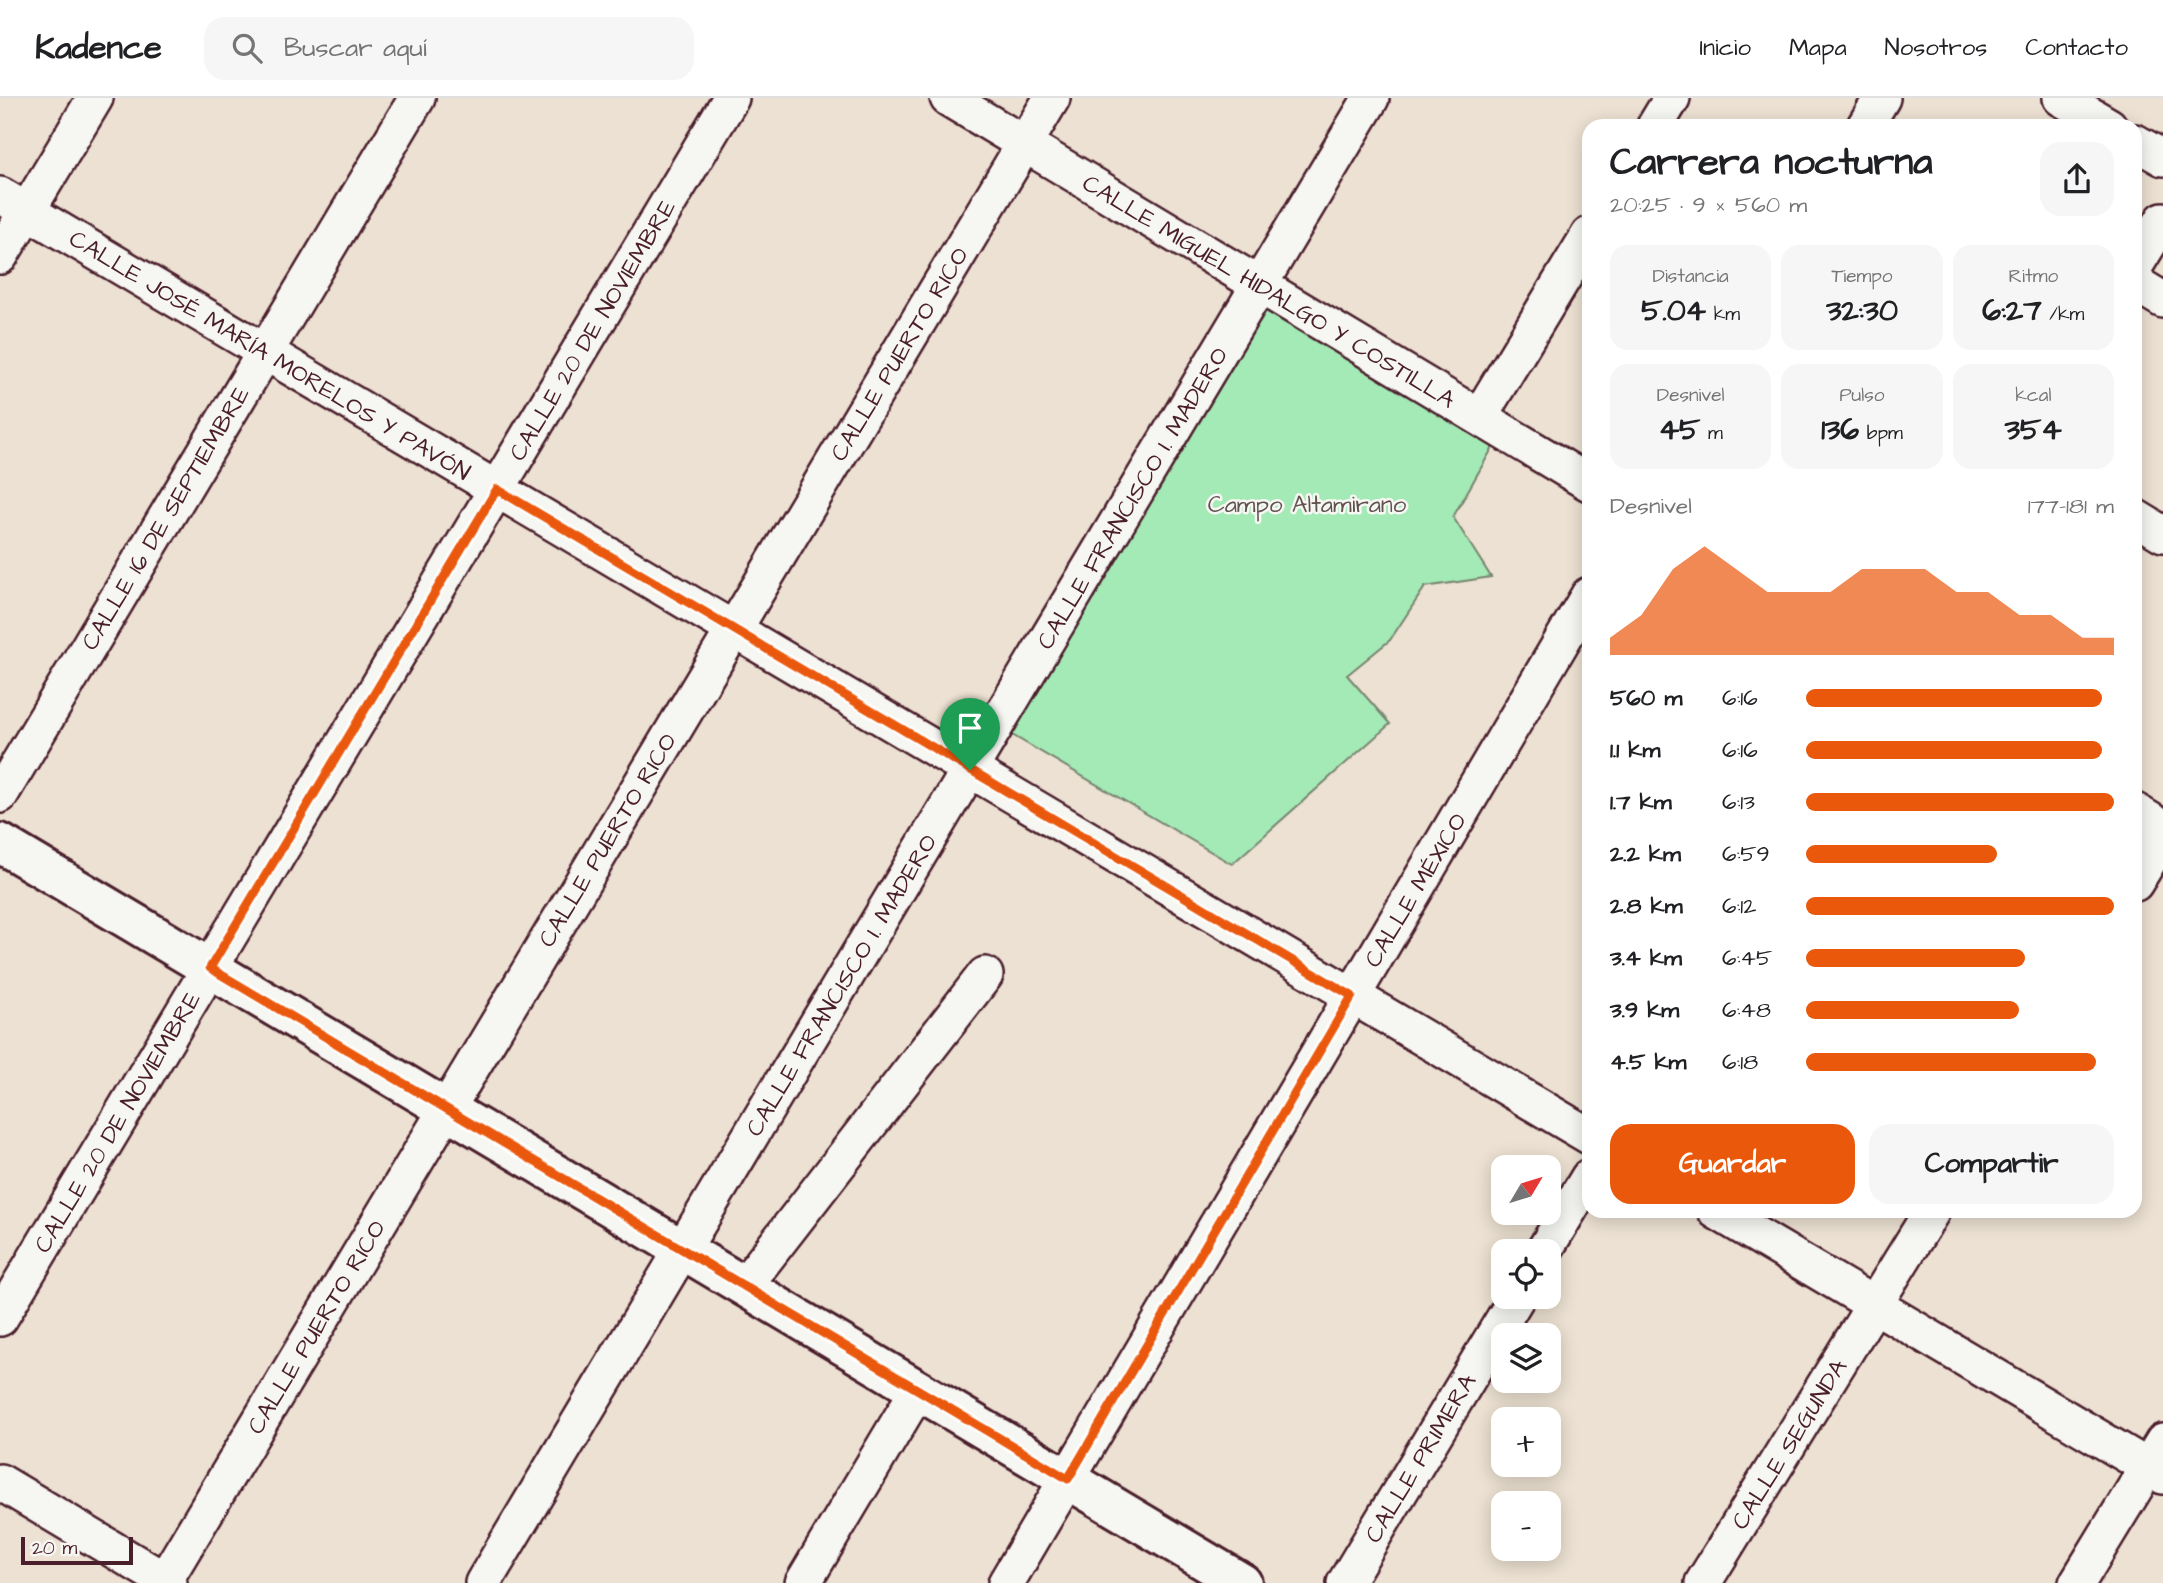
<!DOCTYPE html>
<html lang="es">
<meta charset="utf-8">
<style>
:root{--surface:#fff;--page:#f6f6f6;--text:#202124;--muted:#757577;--line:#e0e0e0;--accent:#ea580c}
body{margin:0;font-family:"Architects Daughter",sans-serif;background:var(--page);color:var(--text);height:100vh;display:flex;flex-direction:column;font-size:26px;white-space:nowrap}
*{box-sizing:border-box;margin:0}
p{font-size:23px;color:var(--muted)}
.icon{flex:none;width:38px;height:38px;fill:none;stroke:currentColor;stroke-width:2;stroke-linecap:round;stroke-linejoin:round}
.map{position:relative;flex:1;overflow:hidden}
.side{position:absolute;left:1582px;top:21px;width:560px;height:1099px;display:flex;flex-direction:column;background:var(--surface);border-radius:21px;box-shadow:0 4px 18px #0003}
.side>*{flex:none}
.needle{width:46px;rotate:52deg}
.controls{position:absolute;left:1491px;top:1057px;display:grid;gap:14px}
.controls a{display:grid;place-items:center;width:70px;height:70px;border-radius:14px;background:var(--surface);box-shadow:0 4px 18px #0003;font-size:35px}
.scale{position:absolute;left:21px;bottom:18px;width:112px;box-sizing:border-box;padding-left:7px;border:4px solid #4a1f2b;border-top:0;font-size:19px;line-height:24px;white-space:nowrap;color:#4a1f2b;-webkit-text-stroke:5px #f6f6f2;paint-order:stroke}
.pin{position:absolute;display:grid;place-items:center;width:60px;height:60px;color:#fff;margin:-72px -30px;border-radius:50% 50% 50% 0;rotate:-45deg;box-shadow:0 0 7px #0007}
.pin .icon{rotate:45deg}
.round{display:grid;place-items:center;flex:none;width:74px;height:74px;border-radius:21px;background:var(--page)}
.summary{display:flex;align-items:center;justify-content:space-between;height:119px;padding:0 28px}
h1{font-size:38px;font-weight:800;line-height:52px}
.metrics{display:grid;grid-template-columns:repeat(3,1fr);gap:10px;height:119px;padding:7px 28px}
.metrics div{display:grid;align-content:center;border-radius:18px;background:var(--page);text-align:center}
.metrics b{font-size:30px;font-weight:800}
.metrics small{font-size:19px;font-weight:400}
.metrics p{font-size:19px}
.chart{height:196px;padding:14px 28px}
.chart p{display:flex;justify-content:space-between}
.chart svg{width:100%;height:126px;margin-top:7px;fill:var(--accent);opacity:.7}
.primary-button{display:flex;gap:14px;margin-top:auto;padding:14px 28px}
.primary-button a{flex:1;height:80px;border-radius:21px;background:var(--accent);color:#fff;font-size:28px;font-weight:800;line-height:80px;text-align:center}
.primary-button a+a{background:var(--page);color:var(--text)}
ul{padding:0 28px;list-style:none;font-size:23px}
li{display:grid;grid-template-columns:112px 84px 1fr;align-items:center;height:52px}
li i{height:18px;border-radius:9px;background:var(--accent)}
header{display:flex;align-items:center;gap:42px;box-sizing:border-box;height:98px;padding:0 35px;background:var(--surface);border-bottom:2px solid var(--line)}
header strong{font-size:33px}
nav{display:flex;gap:38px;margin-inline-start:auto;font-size:24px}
.search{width:490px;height:63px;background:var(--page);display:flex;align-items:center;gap:18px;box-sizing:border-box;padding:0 24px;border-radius:21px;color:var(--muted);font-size:26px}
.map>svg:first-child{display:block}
.green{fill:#a4eab6;stroke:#778470;stroke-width:2}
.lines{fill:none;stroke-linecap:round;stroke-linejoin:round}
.street-casing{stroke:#4a1f2b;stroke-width:40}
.secondary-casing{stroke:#4a1f2b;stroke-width:44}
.street{stroke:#f6f6f2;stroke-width:35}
.secondary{stroke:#f6f6f2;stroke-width:38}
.route-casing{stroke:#fff;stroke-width:14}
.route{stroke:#ea580c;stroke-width:9}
.labels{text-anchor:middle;stroke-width:5;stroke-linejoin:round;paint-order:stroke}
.street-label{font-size:24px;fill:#4a1f2b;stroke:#f6f6f2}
.park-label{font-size:24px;fill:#60524e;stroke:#f6f6f2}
</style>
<header>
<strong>Kadence</strong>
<div class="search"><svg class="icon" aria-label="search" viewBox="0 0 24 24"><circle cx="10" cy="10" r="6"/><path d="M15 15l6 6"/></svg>Buscar aquí</div>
<nav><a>Inicio</a><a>Mapa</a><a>Nosotros</a><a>Contacto</a></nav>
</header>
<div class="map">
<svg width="2163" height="1485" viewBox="0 0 2163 1485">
<rect width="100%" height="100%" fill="#ece1d2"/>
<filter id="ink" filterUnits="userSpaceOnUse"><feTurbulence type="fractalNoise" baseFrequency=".0143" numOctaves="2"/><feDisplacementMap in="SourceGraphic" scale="14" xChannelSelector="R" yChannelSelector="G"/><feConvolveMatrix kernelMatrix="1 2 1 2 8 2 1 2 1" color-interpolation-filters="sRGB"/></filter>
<g filter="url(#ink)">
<!-- green -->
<path class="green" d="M1260 198 1498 340 1453 419 1491 479 1425 489 1390 542 1347 577 1390 626 1232 766 1007 634Z"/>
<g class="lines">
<!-- street casing -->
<g class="street-casing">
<path id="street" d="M948 0 1589 385
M2061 0 2109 28
M1655 28 1672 0
M1865 28 1882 0
M2135 44 2163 60
M0 97 1589 1038
M0 158 95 0
M2135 168 2163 122
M2135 185 2163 202
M1479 319 1589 137
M2135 419 2163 436
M0 697 417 0
M2135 713 2163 730
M2135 785 2163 739
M1716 1113 2163 1378
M1544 1153 1589 1079
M744 1188 985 877
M0 1220 731 0
M0 1384 169 1485
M163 1485 1052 0
M483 1485 1371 0
M803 1485 918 1292
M1006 1485 1589 497
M1345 1485 1517 1199
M1703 1485 1932 1113
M2077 1485 2163 1344"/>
</g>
<!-- secondary casing -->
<g class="secondary-casing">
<path id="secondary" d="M0 745 1242 1485"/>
</g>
<!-- street -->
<use href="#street" class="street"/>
<!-- secondary -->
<use href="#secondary" class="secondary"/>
</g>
</g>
<g class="lines" filter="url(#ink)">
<!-- route casing -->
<g class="route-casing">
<path id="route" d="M497 391 1352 898 1068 1381 210 870Z"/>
</g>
<!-- route -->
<use href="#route" class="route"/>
</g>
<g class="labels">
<!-- street labels -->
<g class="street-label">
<text transform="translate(1269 193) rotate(31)" y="8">CALLE MIGUEL HIDALGO Y COSTILLA</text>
<text transform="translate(592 232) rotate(-59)" y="8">CALLE 20 DE NOVIEMBRE</text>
<text transform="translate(899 256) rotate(-59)" y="8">CALLE PUERTO RICO</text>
<text transform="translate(270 257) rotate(31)" y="8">CALLE JOSÉ MARÍA MORELOS Y PAVÓN</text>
<text transform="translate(1132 400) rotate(-59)" y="8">CALLE FRANCISCO I. MADERO</text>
<text transform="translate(165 420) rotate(-59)" y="8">CALLE 16 DE SEPTIEMBRE</text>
<text transform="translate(607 742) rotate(-59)" y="8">CALLE PUERTO RICO</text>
<text transform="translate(1415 792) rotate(-59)" y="8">CALLE MÉXICO</text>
<text transform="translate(841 887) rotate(-59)" y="8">CALLE FRANCISCO I. MADERO</text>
<text transform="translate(117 1024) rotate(-59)" y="8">CALLE 20 DE NOVIEMBRE</text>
<text transform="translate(316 1229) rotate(-59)" y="8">CALLE PUERTO RICO</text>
<text transform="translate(1789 1346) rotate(-58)" y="8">CALLE SEGUNDA</text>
<text transform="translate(1420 1360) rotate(-59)" y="8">CALLE PRIMERA</text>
</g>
<!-- park labels -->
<g class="park-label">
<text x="1307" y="414">Campo Altamirano</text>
</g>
</g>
</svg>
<div class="controls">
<a><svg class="needle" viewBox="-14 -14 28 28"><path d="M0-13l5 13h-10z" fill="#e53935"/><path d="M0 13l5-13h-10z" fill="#757577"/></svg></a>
<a><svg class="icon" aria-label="locate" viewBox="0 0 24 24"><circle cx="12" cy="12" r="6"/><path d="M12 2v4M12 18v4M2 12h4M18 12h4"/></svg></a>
<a><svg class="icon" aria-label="layers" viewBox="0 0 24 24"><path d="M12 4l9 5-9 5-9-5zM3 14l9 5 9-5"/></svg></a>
<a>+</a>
<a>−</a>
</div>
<div class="scale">20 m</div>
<div class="pin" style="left:970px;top:672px;background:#1e9e55"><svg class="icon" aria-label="arrive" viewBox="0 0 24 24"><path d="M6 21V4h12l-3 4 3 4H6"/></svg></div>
<section class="side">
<div class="summary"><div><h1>Carrera nocturna</h1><p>20:25 · 9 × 560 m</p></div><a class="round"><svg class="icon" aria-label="share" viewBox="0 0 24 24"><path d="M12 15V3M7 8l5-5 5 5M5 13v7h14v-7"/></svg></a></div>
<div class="metrics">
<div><p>Distancia</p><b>5.04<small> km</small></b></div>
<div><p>Tiempo</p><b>32:30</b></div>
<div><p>Ritmo</p><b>6:27<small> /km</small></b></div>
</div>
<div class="metrics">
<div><p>Desnivel</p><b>45<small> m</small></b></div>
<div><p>Pulso</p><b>136<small> bpm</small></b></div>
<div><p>kcal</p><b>354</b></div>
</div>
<div class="chart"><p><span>Desnivel</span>177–181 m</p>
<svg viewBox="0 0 160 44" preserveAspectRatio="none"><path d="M0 44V38L10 30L20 14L30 6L40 14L50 22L60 22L70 22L80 14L90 14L100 14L110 22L120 22L130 30L140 30L150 38L160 38V44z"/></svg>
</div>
<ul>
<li><b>560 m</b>6:16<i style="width:96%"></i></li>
<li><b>1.1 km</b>6:16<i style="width:96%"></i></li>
<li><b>1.7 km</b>6:13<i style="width:100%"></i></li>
<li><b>2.2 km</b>6:59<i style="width:62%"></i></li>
<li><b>2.8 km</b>6:12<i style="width:100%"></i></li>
<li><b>3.4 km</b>6:45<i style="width:71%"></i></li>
<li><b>3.9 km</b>6:48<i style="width:69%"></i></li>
<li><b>4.5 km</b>6:18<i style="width:94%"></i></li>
</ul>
<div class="primary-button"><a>Guardar</a><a>Compartir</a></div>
</section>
</div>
